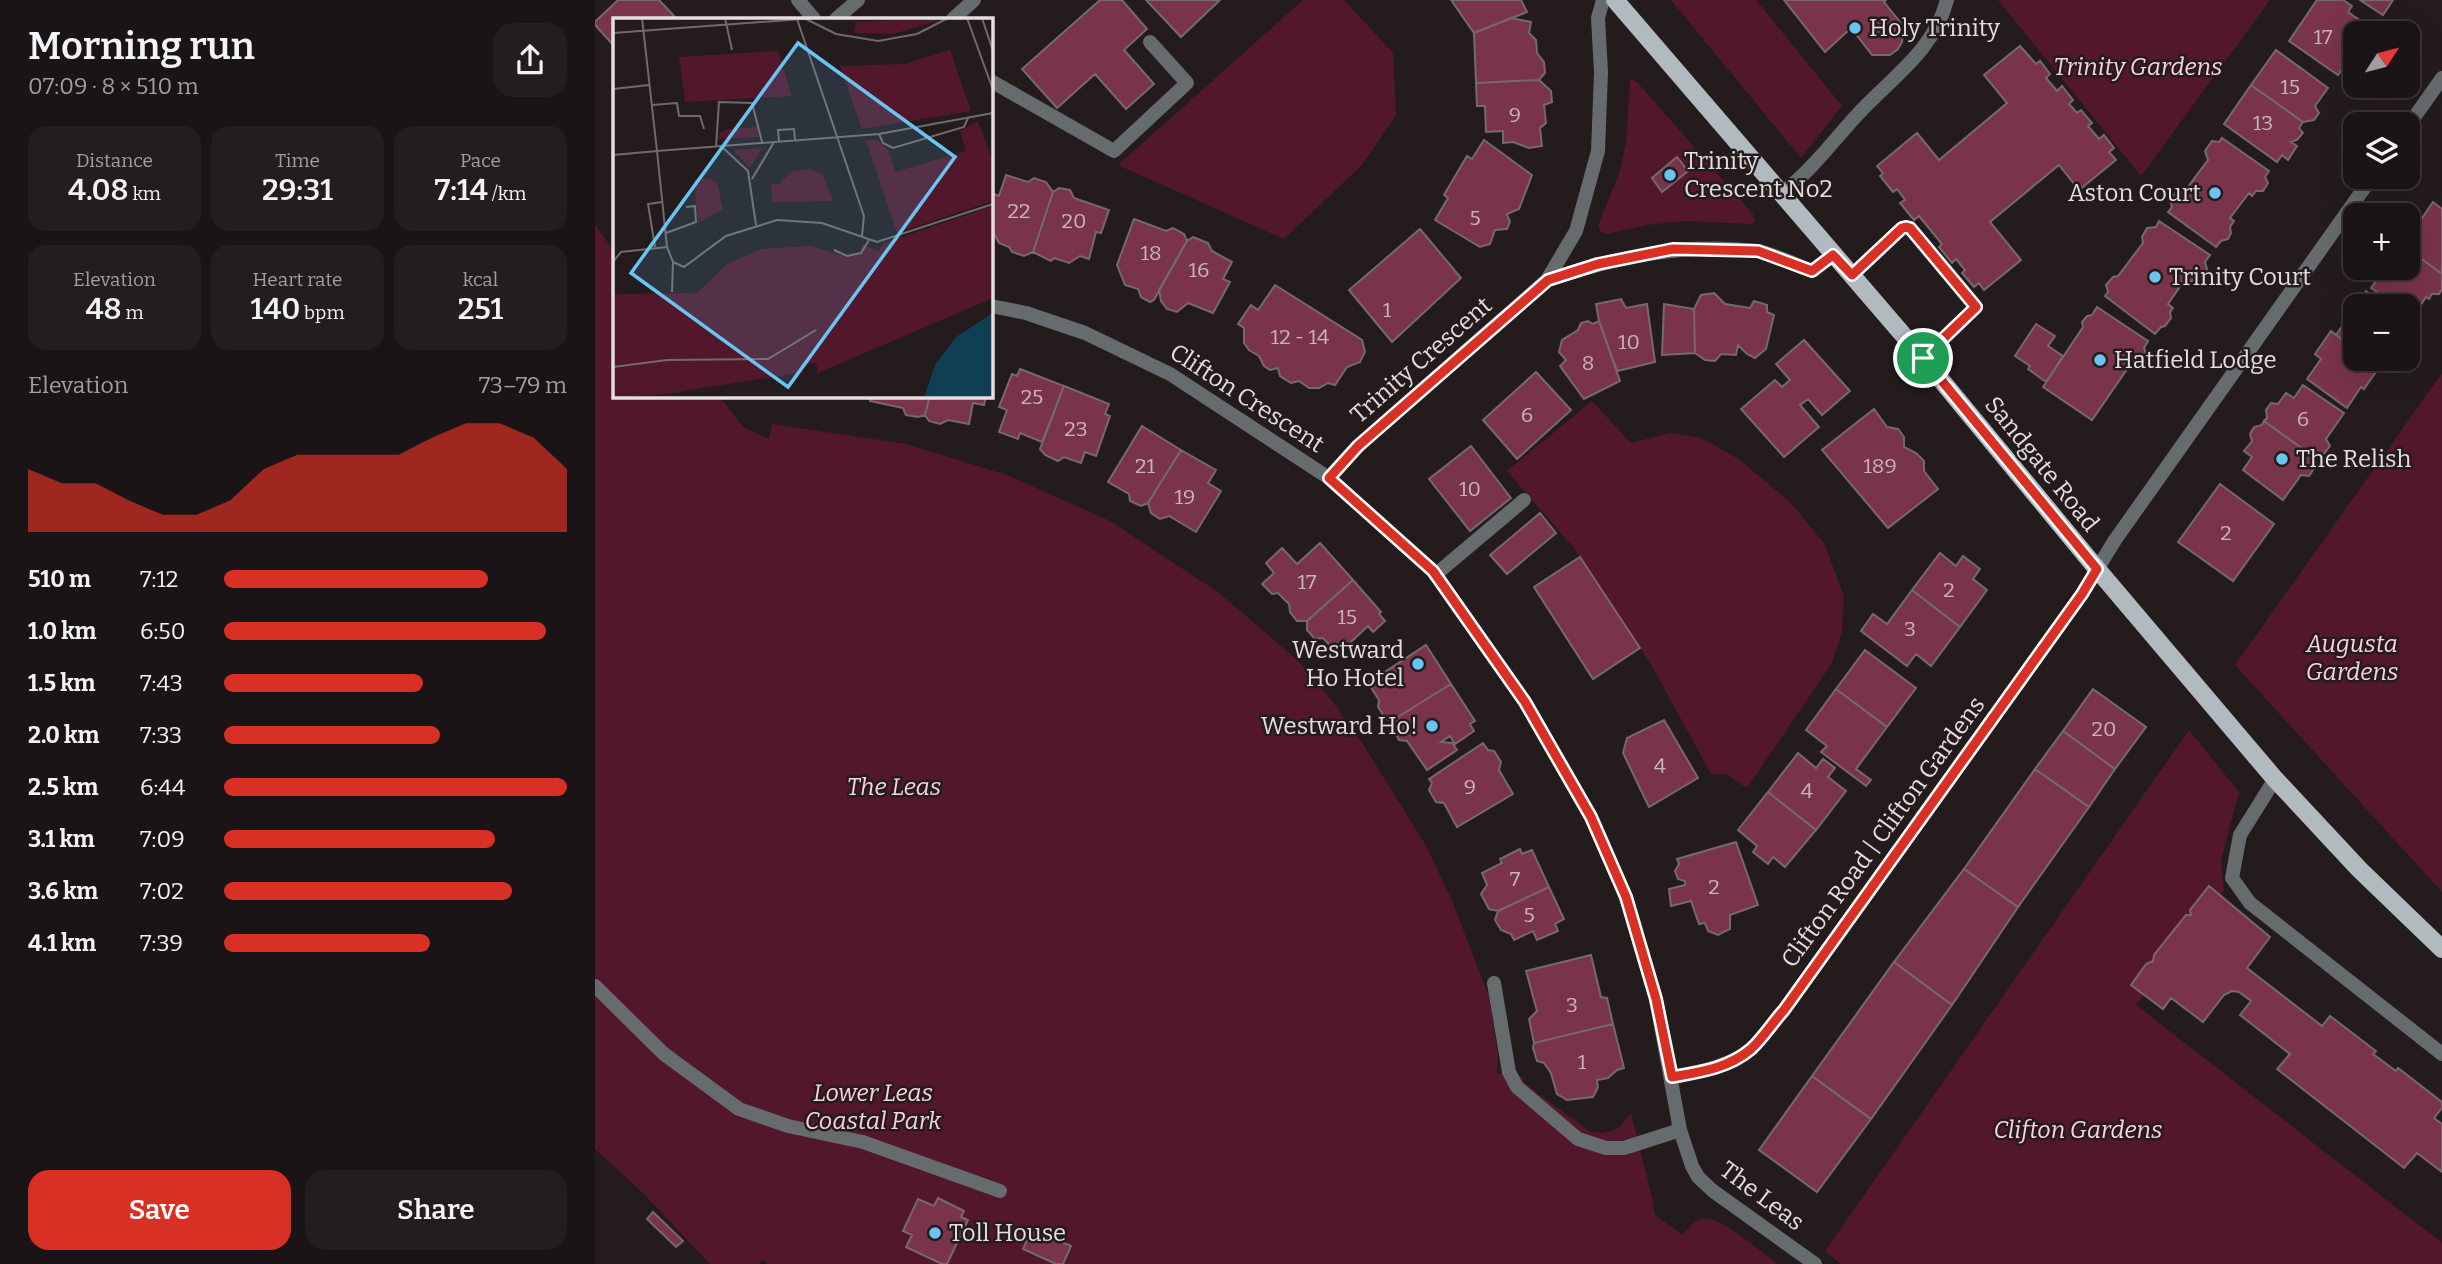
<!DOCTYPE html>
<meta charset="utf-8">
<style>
:root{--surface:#1b1416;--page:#241d1f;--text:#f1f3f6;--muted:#a09ea1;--line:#393335;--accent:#d93025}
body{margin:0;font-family:Bitter,serif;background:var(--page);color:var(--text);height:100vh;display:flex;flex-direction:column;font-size:26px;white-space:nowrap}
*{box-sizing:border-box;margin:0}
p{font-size:23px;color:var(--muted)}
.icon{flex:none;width:38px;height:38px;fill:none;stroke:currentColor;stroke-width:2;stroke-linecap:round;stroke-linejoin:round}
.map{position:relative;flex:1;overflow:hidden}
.side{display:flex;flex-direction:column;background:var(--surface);width:595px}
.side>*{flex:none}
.needle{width:46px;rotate:54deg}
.fabs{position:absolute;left:1748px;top:21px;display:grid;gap:14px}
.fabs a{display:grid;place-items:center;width:77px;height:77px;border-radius:14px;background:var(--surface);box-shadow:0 7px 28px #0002,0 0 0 2px var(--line);font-size:35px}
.pin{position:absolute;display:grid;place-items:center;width:60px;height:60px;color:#fff;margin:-30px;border:4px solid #fff;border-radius:50%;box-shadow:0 2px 7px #0007}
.round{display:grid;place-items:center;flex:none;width:74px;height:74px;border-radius:21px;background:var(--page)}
.headline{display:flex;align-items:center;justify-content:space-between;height:119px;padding:0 28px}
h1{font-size:38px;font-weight:600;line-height:52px}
.metrics{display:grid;grid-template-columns:repeat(3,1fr);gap:10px;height:119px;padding:7px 28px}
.metrics div{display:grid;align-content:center;border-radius:18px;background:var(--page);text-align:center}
.metrics b{font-size:30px;font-weight:600}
.metrics small{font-size:19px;font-weight:400}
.metrics p{font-size:19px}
.chart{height:196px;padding:14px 28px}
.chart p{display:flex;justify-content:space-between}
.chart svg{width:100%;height:126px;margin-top:7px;fill:var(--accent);opacity:.7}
.action{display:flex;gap:14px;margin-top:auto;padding:14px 28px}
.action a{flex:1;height:80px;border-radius:21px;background:var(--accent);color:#fff;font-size:28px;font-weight:600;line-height:80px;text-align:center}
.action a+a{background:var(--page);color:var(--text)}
ul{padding:0 28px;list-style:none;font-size:23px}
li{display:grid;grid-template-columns:112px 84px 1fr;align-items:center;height:52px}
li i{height:18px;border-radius:9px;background:var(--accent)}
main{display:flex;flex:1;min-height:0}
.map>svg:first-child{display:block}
.green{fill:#53172c}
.building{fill:#793449;stroke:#75696c;stroke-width:2}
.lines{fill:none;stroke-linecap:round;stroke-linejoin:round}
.lane{stroke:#666b6d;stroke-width:14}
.street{stroke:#666b6d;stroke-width:14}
.primary{stroke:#b1babf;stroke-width:18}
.route-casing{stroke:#fff;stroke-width:14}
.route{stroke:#d93025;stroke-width:9}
.poi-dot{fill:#68c4f0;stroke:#241b1d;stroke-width:2.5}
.labels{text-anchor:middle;stroke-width:5;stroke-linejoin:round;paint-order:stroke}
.number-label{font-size:21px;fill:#c9b4ba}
.poi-label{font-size:24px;fill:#e4dedf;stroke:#241b1d;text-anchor:start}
.park-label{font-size:24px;font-style:italic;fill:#fed1db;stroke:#241b1d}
.street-label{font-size:24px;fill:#e4dedf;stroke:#241b1d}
.inset-road{fill:none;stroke:#71696b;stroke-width:2}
.view{fill:#68c4f0;fill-opacity:0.15;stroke:#68c4f0;stroke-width:3.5}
.inset-edge{fill:none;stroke:#e4dedf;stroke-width:3.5}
</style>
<main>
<section class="side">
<div class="headline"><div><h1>Morning run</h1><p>07:09 · 8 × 510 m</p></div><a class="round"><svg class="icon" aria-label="share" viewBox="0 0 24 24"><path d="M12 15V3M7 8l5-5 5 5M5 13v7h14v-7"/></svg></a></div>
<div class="metrics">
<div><p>Distance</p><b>4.08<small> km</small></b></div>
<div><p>Time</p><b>29:31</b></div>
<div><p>Pace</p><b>7:14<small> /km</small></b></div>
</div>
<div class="metrics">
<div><p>Elevation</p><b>48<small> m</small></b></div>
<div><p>Heart rate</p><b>140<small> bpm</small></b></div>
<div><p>kcal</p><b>251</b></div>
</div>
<div class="chart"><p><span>Elevation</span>73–79 m</p>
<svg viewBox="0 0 160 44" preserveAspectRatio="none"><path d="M0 44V22L10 27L20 27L30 33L40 38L50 38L60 33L70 22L80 17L90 17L100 17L110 17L120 11L130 6L140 6L150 11L160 22V44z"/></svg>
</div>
<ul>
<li><b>510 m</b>7:12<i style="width:77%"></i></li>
<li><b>1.0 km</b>6:50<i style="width:94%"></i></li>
<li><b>1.5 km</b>7:43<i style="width:58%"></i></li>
<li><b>2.0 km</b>7:33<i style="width:63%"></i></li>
<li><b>2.5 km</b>6:44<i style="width:100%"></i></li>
<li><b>3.1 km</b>7:09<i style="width:79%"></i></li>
<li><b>3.6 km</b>7:02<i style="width:84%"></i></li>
<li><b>4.1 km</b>7:39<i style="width:60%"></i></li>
</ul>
<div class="action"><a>Save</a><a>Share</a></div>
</section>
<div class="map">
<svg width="1847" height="1264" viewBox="0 0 1847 1264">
<rect width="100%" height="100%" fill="#241b1d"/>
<!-- green -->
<path class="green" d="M708 0H749L798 53 801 115 767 165 689 239 523 165Z
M1076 0H1161L1247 106 1206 158Z
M1403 0H1675L1546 176Z
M1035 80 1041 81 1158 214 1160 221 1157 224 1089 221 1052 225 1011 234 1006 232 1003 226 1025 171 1031 142Z
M0 225 19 251V396H124L148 427 174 439 177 424 311 444 412 475 515 521 623 592 703 661 737 701 768 744 830 844 856 898 894 997 903 1055 902 1073 928 1077 930 1084 994 1131 1007 1133 1017 1131 1026 1126 1036 1113 1058 1201 1059 1214 1087 1235C1093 1229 1099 1220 1109 1218 1125 1216 1169 1254 1183 1264H173L168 1259 164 1264H115L48 1193 0 1149Z
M1847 373V892L1640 665Z
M997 401 1036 443 1075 433 1107 438 1145 460 1195 502 1229 543 1249 596 1247 631 1237 663 1152 788 1131 774H1116L1057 666 978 547 912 471Z
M1594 730 1644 792 1626 860 1629 891 1541 1005 1847 1243V1264H1246L1230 1251Z"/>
<!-- building -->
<path class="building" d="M23 0H64L82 19H19V46L0 25V22Z
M505 0H527L552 29 529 50 559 84 531 109 500 74 462 108 427 69Z
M551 0H625L586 37Z
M856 0H926L932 12 879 33Z
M1189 0H1291L1289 2 1309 27 1307 42 1303 49 1295 55H1277L1256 28 1230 52Z
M1722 0H1748L1757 6 1753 12 1770 24 1774 31 1773 33H1760V42H1757L1753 48 1759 53 1743 75 1694 41Z
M1765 0H1798L1788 15Z
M916 18 936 22 934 33 941 40 942 53 949 62 950 73 944 80 881 83 879 33Z
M1425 46 1441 64 1445 61 1455 74 1451 78 1462 91 1467 86 1478 100 1474 104 1482 113 1486 110 1497 123 1493 126 1504 139 1509 135 1519 148 1514 152 1521 160 1484 190 1464 165 1395 222 1426 260 1389 290 1384 283 1379 287 1367 273 1370 270 1361 259 1357 263 1344 247 1347 244 1324 216 1319 220 1305 203 1310 200 1302 189 1298 192 1285 176 1288 173 1282 166 1322 133 1344 160 1412 103 1389 75Z
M1681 50 1733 88 1720 106 1724 113 1719 120 1708 122 1656 85Z
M944 80 956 91 957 102 949 105 951 123 945 128 947 146 934 148 918 142 908 143V131L891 132 890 106H882L881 83Z
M1656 85 1708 122 1704 128 1708 133 1702 140 1696 142 1702 146 1693 160 1687 155 1682 162 1629 124Z
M1627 138 1674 171 1670 177 1673 183 1668 191H1661L1657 196 1654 193 1635 218 1639 221 1635 227 1636 233 1633 239 1626 241 1621 247 1573 212 1577 207 1575 201 1581 192H1589L1613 160 1610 151 1617 141 1624 142Z
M889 140 937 175 924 209 912 214 915 222 912 229 900 230 895 244 885 247 840 220 853 198 849 195 872 156 877 159Z
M1082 157 1093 171 1067 192 1057 178Z
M411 175 433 182 439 178 451 182 458 192 438 252 429 256 417 252 414 247 404 243 397 230 399 225 396 224V198L397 193 404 196Z
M464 188 475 190 479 198 514 210 506 233 501 232 494 259 485 256 474 263 459 258 456 261 438 252 458 192Z
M1838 202 1847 209V274L1813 249V223L1816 219 1823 224Z
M539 219 571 231 578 228 589 234 592 241 559 300 555 302 546 297 543 289 530 285 522 265Z
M1564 221 1615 255 1610 262 1612 269 1607 276 1600 278 1597 282 1591 278 1573 304 1578 308 1575 312 1576 318 1570 326 1566 327 1560 334 1510 296 1513 292 1511 285 1518 277 1523 276 1548 243 1547 237 1552 228 1561 227Z
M825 229 866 278 797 342 754 290Z
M598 237 613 243 617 251 637 262 628 279 635 282 618 313 593 303 582 312 572 309 566 301 564 290 592 241Z
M1813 249 1847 274V289L1844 294H1837L1834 299 1831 297 1818 317 1813 313V306H1803L1776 288 1786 274 1781 271 1782 268H1813Z
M680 285 767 340 770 352 765 362 752 367 740 385 733 383 724 388H714L704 381 696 383 685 376 683 368 675 370 669 366 664 356 654 350 649 343V328L643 324 656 305 663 310Z
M1771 291 1794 306H1760V348L1741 335Z
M1119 293 1130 304 1155 308 1159 301 1172 305V312L1179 315 1171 349 1160 358 1152 354 1143 345 1141 355 1126 354 1120 361 1110 360 1100 353 1099 309 1106 295Z
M1026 299 1031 308 1052 304 1060 362 1022 371 1004 321 1001 304Z
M1069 304 1099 309 1100 353 1067 355Z
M1502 307 1553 341 1549 348 1551 354 1542 364 1535 365 1497 420 1448 387 1488 327 1487 322 1492 316 1497 315Z
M993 321 998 324 1004 321 1025 381 989 399 965 366 971 360 964 352 967 340 983 330 986 323Z
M1441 324 1460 336 1453 346 1468 356 1451 382 1433 369 1435 366 1420 356Z
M1736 331 1760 348V359H1775L1785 366 1769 389 1766 387 1752 408 1712 379 1726 359 1720 354Z
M1209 340 1255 391 1227 415 1213 399 1205 405 1224 427 1189 457 1146 409 1180 380 1187 387 1195 380 1181 364Z
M425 369 469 386 447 442 425 433 423 439 404 432 412 410 404 407 417 374 422 376Z
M941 372 976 410 922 459 888 420Z
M1708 385 1749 413 1731 439 1735 446 1728 455 1721 454 1719 457 1669 421 1672 418 1671 410 1676 403 1683 404 1691 393 1699 398Z
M469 386 514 404 510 414 515 416 501 456 490 452 486 463 469 457 463 461 450 455 445 449Z
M276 396H335L330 415 323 417 311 415 308 408 275 401Z
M335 396H391L389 405 378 403 374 424 353 420 345 424 334 421 330 415Z
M1279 409 1292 427 1303 429 1309 437V447L1321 453 1329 461V471L1343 489 1293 528 1227 450Z
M1669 421 1719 457 1717 461 1720 467 1714 476 1706 475 1688 500 1648 470 1657 457 1649 451 1657 441 1655 434 1659 427 1667 425Z
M547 426 586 450 553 503 546 506 535 501 534 494 513 482Z
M876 446 916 498 875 531 834 479Z
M586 450 621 470 613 483 626 491 601 532 574 516 565 519 556 513 553 503Z
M1625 484 1679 524 1638 581 1583 542Z
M945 513 961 533 912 574 895 555Z
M725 543 758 580 712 621H702L695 612 694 604 683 593 677 594 667 584 679 573 671 563 687 548 702 564Z
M1345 553 1361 566 1368 556 1385 569 1378 579 1392 590 1365 627 1317 590Z
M985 557 1045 648 998 679 939 587Z
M758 580 786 612 784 614 790 621 778 632 773 626 743 654 728 638 720 639 712 630V621Z
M1317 590 1365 627 1336 666 1321 654 1312 666 1266 631 1278 614 1292 624Z
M831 645 856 684 798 720 791 719 783 707 784 700 773 683Z
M1270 650 1321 688 1292 727 1241 689Z
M856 684 880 721 875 724 879 731 860 744 855 736 846 742 857 743 862 750 832 770 812 741 804 740 797 728 798 720Z
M1241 689 1292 727 1261 769 1276 780 1271 786 1226 752 1232 746 1211 730Z
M1498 689 1551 727 1520 769 1468 731Z
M1069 720 1103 778 1054 807 1028 753 1032 738Z
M1468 731 1520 769 1494 807 1440 769Z
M888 743 893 750 899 751 906 762 904 770 918 794 862 827 849 803 841 802 834 790 837 783 834 779Z
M1203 753 1221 768 1228 759 1240 768 1233 777 1251 791 1221 830 1173 792Z
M1440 769 1494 807 1423 907 1369 869Z
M1173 792 1221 830 1190 867 1178 857 1173 864 1158 852 1162 846 1143 830Z
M1141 842 1163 905 1135 915V929L1123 935 1113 931 1110 923 1104 924 1096 901 1076 906 1074 889 1090 885V881L1083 879 1080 871 1084 864 1082 859Z
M925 849 927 854 937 850 954 887 903 911 894 909 886 894 892 885 887 873 907 863 905 859Z
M1369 869 1423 907 1357 1005 1299 962Z
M1614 886 1675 937 1652 968 1727 1026 1735 1016 1781 1051 1778 1054 1801 1071 1803 1068 1847 1102V1108L1839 1118 1847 1124V1172L1822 1153 1809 1168 1682 1069 1695 1054 1645 1015 1656 1001 1644 992 1637 991 1629 995 1608 1022 1576 998 1568 1009 1536 985 1551 964 1558 961 1559 955 1591 915H1596L1595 910Z
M954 887 969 919 960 924 963 931 942 940 938 931 919 940 916 934 906 930 900 920 903 911Z
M996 955 1006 997 1012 998 1018 1024 939 1043 934 1019 942 1011 931 971Z
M1299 962 1357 1005 1276 1119 1217 1076Z
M1018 1024 1029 1068 1022 1070 1013 1078 1002 1080 1003 1087 998 1097 972 1100 962 1094 956 1073 949 1063 942 1061 938 1048 939 1043Z
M1217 1076 1276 1119 1222 1192 1164 1150Z
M343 1198 369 1211 366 1217 373 1220 352 1264H347L311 1247 317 1235 308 1231 323 1199 339 1206Z
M58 1212 88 1241 81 1247 52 1219Z
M437 1229 476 1246 468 1264H461L428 1249Z"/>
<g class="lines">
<!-- lane -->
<path class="lane" d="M241 19 263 0
M396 81 519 151 592 83 555 42
M1188 192C1217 170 1238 141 1263 114 1296 78 1339 51 1352 0
M1257 275 1307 228H1315L1381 307 1328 358
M840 575 929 500
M1680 779 1645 835 1637 878 1655 903 1847 1054
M899 983 914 1072 922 1087 983 1139 1011 1148H1029L1085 1130
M268 1142 405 1191"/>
<!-- street -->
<path class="street" d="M203 0 219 19
M358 19 379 0
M1813 126 1847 78
M952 280C1020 258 1089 242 1161 251 1179 253 1200 265 1217 271L1238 255
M396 306 431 313 490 333 575 374 734 478 838 571 930 702 996 817 1031 897 1061 999 1085 1130 1097 1166 1103 1177 1118 1191 1220 1264
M734 478 763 446 952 280 981 231 1003 151 1006 72 1003 18 1008 0
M0 986 69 1054 144 1109 193 1126 268 1142
M1077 1077C1105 1072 1134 1067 1156 1049 1168 1038 1178 1022 1189 1010L1487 594 1520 540 1777 177"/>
<!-- primary -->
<path class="primary" d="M1020 0 1328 358 1502 569 1680 779 1764 869 1847 949"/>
</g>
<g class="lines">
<!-- route casing -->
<g class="route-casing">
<path id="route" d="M1311 227 1315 228 1381 307 1328 358 1502 569 1487 594 1189 1010C1178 1022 1168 1038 1156 1049 1134 1068 1105 1072 1077 1077L1061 999 1031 897 996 817 930 702 838 571 734 478 763 446 953 280 1003 264 1078 249 1163 251 1217 271 1238 255 1257 275 1307 228Z"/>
</g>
<!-- route -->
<use href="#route" class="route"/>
</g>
<!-- markers -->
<g class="poi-dot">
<circle cx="1260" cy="28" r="7"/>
<circle cx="1075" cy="175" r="7"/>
<circle cx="1620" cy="193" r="7"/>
<circle cx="1560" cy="277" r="7"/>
<circle cx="1505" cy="360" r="7"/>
<circle cx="1687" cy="459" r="7"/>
<circle cx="823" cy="664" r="7"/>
<circle cx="837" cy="726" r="7"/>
<circle cx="340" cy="1233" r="7"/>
</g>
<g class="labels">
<!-- number labels -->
<g class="number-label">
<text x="1728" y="44">17</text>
<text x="1695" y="94">15</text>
<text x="920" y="122">9</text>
<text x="1668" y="130">13</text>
<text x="424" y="218">22</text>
<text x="880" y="225">5</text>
<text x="479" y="228">20</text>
<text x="556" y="260">18</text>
<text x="604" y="277">16</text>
<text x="792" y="317">1</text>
<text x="705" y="344">12 - 14</text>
<text x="1034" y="349">10</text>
<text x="993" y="370">8</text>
<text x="437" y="404">25</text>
<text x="932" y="422">6</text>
<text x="1708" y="426">6</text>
<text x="481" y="436">23</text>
<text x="550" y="473">21</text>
<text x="1285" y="473">189</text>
<text x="875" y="496">10</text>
<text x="590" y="504">19</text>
<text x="1631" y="540">2</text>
<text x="712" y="589">17</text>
<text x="1354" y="597">2</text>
<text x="752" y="624">15</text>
<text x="1315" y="636">3</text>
<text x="1509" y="736">20</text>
<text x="1065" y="773">4</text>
<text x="875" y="794">9</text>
<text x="1212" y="798">4</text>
<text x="920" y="886">7</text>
<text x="1119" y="894">2</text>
<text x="934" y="922">5</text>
<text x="977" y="1012">3</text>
<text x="987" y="1069">1</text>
</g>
<!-- poi labels -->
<g class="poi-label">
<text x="1274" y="36">Holy Trinity</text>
<text x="1089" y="169">Trinity<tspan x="1089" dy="28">Crescent No2</tspan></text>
<text x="1606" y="201" text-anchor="end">Aston Court</text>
<text x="1574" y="285">Trinity Court</text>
<text x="1519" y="368">Hatfield Lodge</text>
<text x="1701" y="467">The Relish</text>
<text x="809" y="658" text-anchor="end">Westward<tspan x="809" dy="28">Ho Hotel</tspan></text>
<text x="823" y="734" text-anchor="end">Westward Ho!</text>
<text x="354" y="1241">Toll House</text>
</g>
<!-- park labels -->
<g class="park-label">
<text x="1543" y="75">Trinity Gardens</text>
<text x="1757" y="652">Augusta<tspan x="1757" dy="28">Gardens</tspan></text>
<text x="299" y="795">The Leas</text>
<text x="278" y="1101">Lower Leas<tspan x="278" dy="28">Coastal Park</tspan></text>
<text x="1483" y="1138">Clifton Gardens</text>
</g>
<!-- street labels -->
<g class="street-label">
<text transform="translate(826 360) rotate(-41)" y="8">Trinity Crescent</text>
<text transform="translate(652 398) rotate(33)" y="8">Clifton Crescent</text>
<text transform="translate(1447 464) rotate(51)" y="8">Sandgate Road</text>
<text transform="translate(1288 832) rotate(-54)" y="8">Clifton Road | Clifton Gardens</text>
<text transform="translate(1167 1196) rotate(37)" y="8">The Leas</text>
</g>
</g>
<!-- overview -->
<g transform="translate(18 18)">
<rect width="380" height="380" fill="#241b1d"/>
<path d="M332 0 281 16 241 15 243 4ZM337 32 358 93 249 111 227 48 291 46ZM165 33 179 78 72 84 66 39ZM365 103 380 145V183L284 215 253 122H265L276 133 282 154 353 133 347 113ZM144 109 146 119 105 121 107 114 116 111ZM149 130 137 150 121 133 122 132ZM196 151 209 156 220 183 159 184 158 167 166 166 178 154ZM96 160 104 165 110 191 85 205 81 162ZM380 188V280L205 355 203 345 190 347 191 354 52 376 0 380V276L84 275 114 246 148 231 198 228 233 239 248 233 250 226 265 233 271 225Z" fill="#53172c"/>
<path d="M380 295V380H311L322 347 343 319Z" fill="#103e52"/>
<path class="inset-road" d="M112 0 119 32M354 0 380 72M369 0 380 33M184 1 251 198 249 218M193 1 223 16 265 23 304 16 335 0M0 15 203 0M0 71 36 67M39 87 64 85 66 98H87L91 111M266 116 270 125 280 130 351 109 355 100M166 123 165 112 181 111 182 122M108 128 135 153 143 207M103 129 106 84 139 85 149 124M44 133 54 229 60 244 59 274M44 133 266 116 380 95M0 137 44 133 29 0M139 161 161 124M53 215 83 204 82 188 73 189M42 229 35 186 49 184M221 232 234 238 248 235 256 222M0 244 8 234 54 229M60 244 71 249 113 218 164 202 209 205 264 224 380 186M0 349 54 342 155 341 203 312"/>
<path class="view" d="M185 25 342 139 175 369 18 255Z"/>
<rect width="380" height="380" class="inset-edge"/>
</g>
</svg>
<div class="fabs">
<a><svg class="needle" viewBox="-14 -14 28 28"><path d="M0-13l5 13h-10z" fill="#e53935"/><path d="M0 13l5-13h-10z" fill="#a09ea1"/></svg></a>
<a><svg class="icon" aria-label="layers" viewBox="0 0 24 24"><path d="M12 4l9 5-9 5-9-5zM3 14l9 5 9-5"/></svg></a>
<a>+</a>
<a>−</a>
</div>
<div class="pin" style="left:1328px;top:358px;background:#1e9e55"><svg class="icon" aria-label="arrive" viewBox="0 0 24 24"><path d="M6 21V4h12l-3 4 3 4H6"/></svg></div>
</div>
</main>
